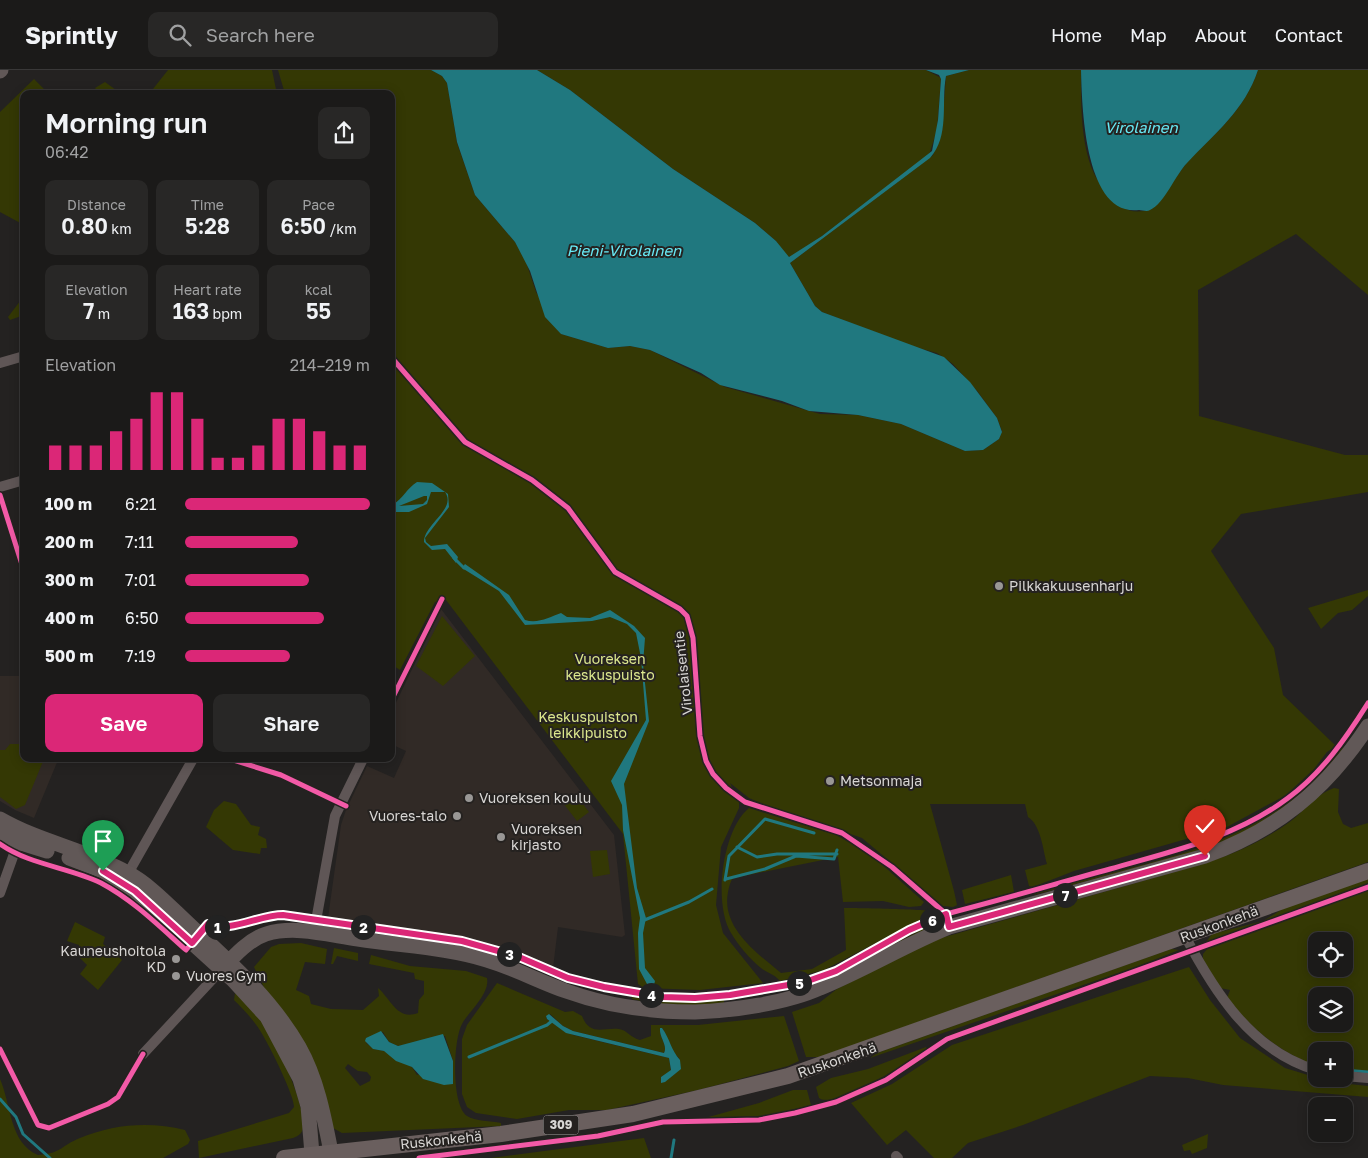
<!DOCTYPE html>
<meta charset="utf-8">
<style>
:root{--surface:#1b1a19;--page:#282726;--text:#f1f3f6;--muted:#a0a1a2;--line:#393838;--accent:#db2777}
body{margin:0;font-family:"Golos Text",sans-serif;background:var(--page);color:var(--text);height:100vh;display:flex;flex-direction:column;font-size:19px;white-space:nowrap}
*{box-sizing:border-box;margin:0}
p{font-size:16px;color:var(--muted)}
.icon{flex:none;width:28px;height:28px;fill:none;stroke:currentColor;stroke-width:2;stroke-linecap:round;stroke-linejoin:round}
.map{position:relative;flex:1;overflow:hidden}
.drawer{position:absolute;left:20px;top:20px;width:375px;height:672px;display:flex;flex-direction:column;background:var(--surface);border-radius:10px;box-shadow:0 2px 12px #0003,0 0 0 1px var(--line)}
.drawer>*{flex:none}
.fabs{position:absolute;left:1308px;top:862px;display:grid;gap:10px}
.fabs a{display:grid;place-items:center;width:45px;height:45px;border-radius:10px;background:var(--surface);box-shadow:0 2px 12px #0003,0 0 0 1px var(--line);font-size:25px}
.pin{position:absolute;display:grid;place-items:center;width:42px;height:42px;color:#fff;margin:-51px -21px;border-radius:50% 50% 50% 0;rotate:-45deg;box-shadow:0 0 5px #0007}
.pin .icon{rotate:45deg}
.km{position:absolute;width:25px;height:25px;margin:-12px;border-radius:50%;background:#222;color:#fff;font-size:14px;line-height:25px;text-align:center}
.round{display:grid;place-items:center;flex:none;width:52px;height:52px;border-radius:10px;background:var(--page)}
.summary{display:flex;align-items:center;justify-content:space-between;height:85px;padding:0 25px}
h1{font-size:28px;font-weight:600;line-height:38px}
.stats{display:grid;grid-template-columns:repeat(3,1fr);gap:8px;height:85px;padding:5px 25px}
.stats div{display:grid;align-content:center;border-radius:10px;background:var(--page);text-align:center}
.stats b{font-size:21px;font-weight:600}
.stats small{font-size:14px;font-weight:400}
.stats p{font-size:14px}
.chart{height:140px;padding:10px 25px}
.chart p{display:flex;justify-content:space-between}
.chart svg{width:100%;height:90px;margin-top:5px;stroke:var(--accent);stroke-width:6}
.cta{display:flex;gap:10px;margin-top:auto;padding:10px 25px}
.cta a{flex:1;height:58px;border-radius:10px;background:var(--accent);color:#fff;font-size:20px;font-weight:600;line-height:58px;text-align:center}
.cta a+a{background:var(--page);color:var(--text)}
ul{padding:0 25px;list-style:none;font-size:16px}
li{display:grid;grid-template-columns:80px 60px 1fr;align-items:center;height:38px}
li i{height:12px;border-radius:6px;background:var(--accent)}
header{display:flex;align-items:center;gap:30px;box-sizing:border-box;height:70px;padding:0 25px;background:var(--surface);border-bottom:1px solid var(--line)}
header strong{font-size:24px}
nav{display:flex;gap:28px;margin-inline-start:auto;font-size:18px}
.search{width:350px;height:45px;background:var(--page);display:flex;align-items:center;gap:12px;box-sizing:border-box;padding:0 18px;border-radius:10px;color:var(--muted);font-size:19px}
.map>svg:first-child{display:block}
.built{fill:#312a26}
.green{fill:#343804;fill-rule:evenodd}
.water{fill:#20787f;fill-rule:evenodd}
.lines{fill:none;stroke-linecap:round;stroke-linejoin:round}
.stream{stroke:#20787f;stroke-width:3}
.street{stroke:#5f5656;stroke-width:10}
.secondary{stroke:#615857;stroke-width:15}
.primary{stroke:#6a5f5e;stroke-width:16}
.cycleway-casing{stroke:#252220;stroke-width:8}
.cycleway{stroke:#f35aa7;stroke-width:5}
.route-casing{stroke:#fff;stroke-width:10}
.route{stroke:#db2777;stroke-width:6}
.poi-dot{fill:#999795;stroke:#252220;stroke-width:2}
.labels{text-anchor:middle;stroke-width:4;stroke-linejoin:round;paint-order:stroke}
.shield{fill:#252220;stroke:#a2a09e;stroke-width:1}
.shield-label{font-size:12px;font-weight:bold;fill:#d8d6d4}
.poi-label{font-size:14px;fill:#d8d6d4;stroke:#252220;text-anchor:start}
.park-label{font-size:14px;fill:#dde88e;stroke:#252220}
.street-label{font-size:14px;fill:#d8d6d4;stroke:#252220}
.water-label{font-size:15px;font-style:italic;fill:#68eaf6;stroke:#252220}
</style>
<header>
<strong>Sprintly</strong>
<div class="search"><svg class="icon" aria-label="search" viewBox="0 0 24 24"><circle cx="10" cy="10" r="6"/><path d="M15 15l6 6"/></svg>Search here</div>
<nav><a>Home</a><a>Map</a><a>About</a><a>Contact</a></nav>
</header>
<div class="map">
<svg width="1368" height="1088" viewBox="0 0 1368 1088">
<rect width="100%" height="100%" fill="#242221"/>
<!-- built -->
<path class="built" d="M441 539 614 765 625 865 622 867 558 857 553 898 510 881 477 871 328 848 341 755 346 740 367 696 394 708 406 681 391 674V643Z
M0 606H24V689H62L58 690 34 748 15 740 0 731Z"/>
<!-- green -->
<path class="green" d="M168 0H272L277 24H149Z
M278 0H431L442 6 447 13 457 73 475 125 515 172 526 192 536 222 561 264 608 278 630 276 650 280 725 317 820 344 858 345 901 354 965 381 983 380 999 369 1002 361 997 348 978 322 953 294 937 283 911 276 822 242 815 236 790 193 933 85 942 60 946 6 969 0H1081C1081 33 1080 84 1099 112 1103 117 1108 122 1112 126 1123 138 1127 143 1144 141 1158 138 1179 101 1189 90 1217 62 1245 39 1258 0H1368V225L1296 164 1198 220 1199 346 1345 385H1368V422L1241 444 1211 481 1274 578 1283 625 1336 676 1327 682 1314 699 1286 725 1225 758 1074 801 1033 817 1029 816 1025 800 1047 794C1043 780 1041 755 1028 747L1025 734H930L954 821 957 835 953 837 943 836 862 768 763 734 749 728 730 713 739 732V738L721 777 716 835 723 863 763 913 700 920 644 918 638 914 623 764 446 530 435 532 400 600 391 594V24H285Z
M537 0H926L941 8 937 60 929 85 822 166 793 186 787 187 776 171 755 153 673 99 570 20Z
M34 9 49 24H24V155L0 142V42Z
M105 12 116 20 113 24H100L95 18Z
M24 226V245L10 250 8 247Z
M1368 520V526L1352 540 1338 543 1321 559 1308 538Z
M442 546 475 586 443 616 416 596Z
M10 674H24V689H44L25 735 16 739 0 727V680H5Z
M1342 678H1345L1302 728 1228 773 1034 825C1040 819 1087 810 1099 806 1197 781 1277 762 1342 678Z
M1334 718 1339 719 1338 742 1343 754 1351 758 1368 753V792L820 987H806L792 942 819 933 837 919 934 870 1196 796C1230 786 1262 772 1291 751 1304 741 1318 723 1334 718Z
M575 724 589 742 577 751 563 733Z
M224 731 236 734 251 755 260 757 258 765 266 769 267 778H261L260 784 233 780 206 757 214 740Z
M749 738 836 765 852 774 878 791 924 832 921 836 909 837 883 831 843 832 838 787 733 808C730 812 729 817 728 822 721 858 757 883 781 903L812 899 846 880 844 838C855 838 931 839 935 842L824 900 780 911C774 904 767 903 761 898 750 889 738 875 731 863 713 834 722 760 749 738Z
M607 780 610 804 593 807 590 781Z
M1011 805 1014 822 965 834 962 820Z
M1368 808V814L1206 872 1212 864 1263 851 1286 837Z
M1368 820V1003L1344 1001V981H1316V996C1277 980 1254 961 1227 928L1230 920 1220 918 1203 889V884L1208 878ZM1316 871H1344V899H1316ZM1316 926H1344V954H1316Z
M75 852 105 867 103 874 122 890 98 920 80 904 87 895 80 888 79 875 67 871Z
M936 852 939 854 853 896Z
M301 873 327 879 325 894 305 892 296 920 309 926 311 934 331 939 363 940 379 926 378 918C391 929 397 951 418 943L419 930 424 924V911L415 909 414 903 369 894 371 885 410 896 466 901 487 908C490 924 469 941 462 954 453 970 451 1035 467 1046 475 1051 491 1051 501 1053V1056L342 1063 333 1058 254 897 271 877 279 874ZM383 962 389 972 398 976 445 966 453 991 417 1005 412 997 384 981 374 979 366 973ZM348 994 358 1001 367 1002 371 1007 370 1011 360 1016 345 998Z
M334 878 358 883V891L337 886 333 894H331Z
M1171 879 1179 880 1136 897 870 988 877 983Z
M1189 897 1210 930 1240 968 1285 998 1331 1012 1368 1016V1027L1223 1015 1188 1008 1150 1006 1023 1055 968 1073 952 1088H934L906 1060 887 1075 851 1033 892 1014 952 975Z
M497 913 565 942 573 941 582 946C590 967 604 957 619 959 627 960 631 968 640 970L651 966V955H698L784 946 799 991 788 996 698 1020 607 1040H569L517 1049 476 1043 467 1037 462 1024V969L467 955ZM550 944 563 956 573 961 664 983C668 975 659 968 660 958H662C669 968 669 981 679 988L677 1002 661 1013V1007L671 1001 669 988 573 965 547 949 546 947Z
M235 923C243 930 251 936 258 944 272 961 307 1036 303 1058 302 1064 298 1066 293 1068L199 1088 198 1071 289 1043 294 1037C295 1026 265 966 257 956 250 946 242 938 234 930Z
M632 927 676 932 724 930V935C693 937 663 936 632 929Z
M926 977 928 980C911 990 834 1040 819 1028L816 1017 831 1008 868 999Z
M0 1009C11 1033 9 1073 38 1085 63 1083 60 1076 80 1068 113 1054 150 1051 185 1060L190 1070 188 1074 163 1088H0Z
M793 1020H807L811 1035 765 1046 705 1048 759 1033Z
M1208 1064 1207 1078 1192 1084 1190 1080 1184 1081 1182 1075Z
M644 1068 651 1088H491Z"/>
<!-- water -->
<path class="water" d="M431 0H537L570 20 673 99 755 153 776 171 789 187 822 166 932 81 938 50 941 9 939 5 926 0H969L946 6C941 33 950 66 930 88L790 193 815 236 822 242 944 287 970 312 997 348 1002 362 999 369 983 380 965 381 901 354 858 345 809 341 782 331 720 315 701 303 650 280 630 276 608 278 561 264 545 247 530 201 515 172 475 125 457 72 447 13 442 6Z
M1081 0H1258C1245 40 1215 63 1187 93 1176 104 1164 134 1150 140 1147 142 1142 140 1139 140 1084 147 1082 35 1081 0Z
M417 412 432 413 448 424 449 437 425 468 426 472 431 476 447 474 458 487 456 493 445 479 432 480 424 472C424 454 457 439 445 422H431L427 434 409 442H391V436C404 428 407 418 417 412ZM424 426H427V430L423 434 399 436Z
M465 494 509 525 525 550C538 554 550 547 561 543L567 547 590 548 610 540 634 556 645 568 643 594 649 651 624 714 637 818 646 848 643 863 645 898 655 911 654 915 647 914 639 899 638 863 640 848 623 760 622 735 611 711 646 650 641 588 636 563 627 554 610 547 592 551 525 555 499 521 462 498Z
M549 944 563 956 573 961 664 983C668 975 659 968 660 958H662C670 969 671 980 680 990L681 999 665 1012 661 1013V1007L671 1000 669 988 566 963 547 949 546 946Z
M381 961 389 972 398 976 443 964 453 991V1014L444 1015 423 1009 412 997 396 991 384 981 373 979 365 971 366 968Z"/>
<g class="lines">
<!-- stream -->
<path class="stream" d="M454 488 464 498
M737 777 757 787 777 784H837
M726 809 765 799 796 786 834 789 837 780
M725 810 729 786 765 749 814 763
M642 851 689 832 712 819
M469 987 547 955 553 950
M1344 1000 1368 1002
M0 1029 16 1047 23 1064 50 1088
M671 1088 674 1070"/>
<!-- street -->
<path class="street" d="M0 293 24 286
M0 417 24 410
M126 807 193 689
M0 823 20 767
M314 862 335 746 363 689
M1185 866C1215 923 1252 981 1316 1000
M143 984 221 900
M1344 1006 1368 1008
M896 1086 898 1088"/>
<!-- secondary -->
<path class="secondary" d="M0 1 1 0
M0 749C40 772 86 780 126 802 151 815 172 839 193 858 232 894 272 930 299 977 317 1009 324 1046 331 1082
M0 762 18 772 47 781
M69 788 103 801 135 821 233 910 267 947 300 1009 308 1036 312 1084
M221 900C234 886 248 870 266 864 295 855 329 865 358 869 401 876 445 877 487 890 514 898 540 912 566 921 607 936 652 942 695 942 731 941 787 933 820 918 864 900 905 875 949 857L1205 786C1277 760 1326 720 1368 656"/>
<!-- primary -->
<path class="primary" d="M284 1088 501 1064 633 1044 788 1006 1368 801"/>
<!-- cycleway casing -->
<g class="cycleway-casing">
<path id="cycleway" d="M391 287 465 372 532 410 568 438 615 502 680 539 687 546 693 568 700 666 706 691 713 704 726 718 745 732 842 763 892 797 946 844 949 857
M0 425 24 501
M391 631 442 529
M230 689 281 705 346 736
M0 774C30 795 68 797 101 813 133 830 159 856 186 880L208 854C230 863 259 845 283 845L462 871 519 887 568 908 604 917 663 927 695 928 730 925 805 912 837 901 909 860 946 844C1001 830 1055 814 1110 799 1172 781 1235 768 1288 728 1322 703 1346 668 1368 633
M0 979 38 1055 49 1058 108 1034 118 1027 143 984
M419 1088 598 1066 663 1052 759 1050 795 1043 836 1032 886 1010 947 969 1368 817"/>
</g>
<!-- cycleway -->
<use href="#cycleway" class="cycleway"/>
</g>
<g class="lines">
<!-- route casing -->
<g class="route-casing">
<path id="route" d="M103 801 135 821 192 873 208 854C230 863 259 845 283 845L462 871 519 887 568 908 604 917 663 927 695 928 730 925 805 912 836 901 909 860 946 844 949 857 1205 786"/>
</g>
<!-- route -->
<use href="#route" class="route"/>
</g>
<!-- markers -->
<g class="poi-dot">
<circle cx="999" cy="516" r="5"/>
<circle cx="830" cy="711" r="5"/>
<circle cx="469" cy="728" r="5"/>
<circle cx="457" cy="746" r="5"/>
<circle cx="501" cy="767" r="5"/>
<circle cx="176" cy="889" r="5"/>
<circle cx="176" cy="906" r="5"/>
</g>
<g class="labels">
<!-- shield labels -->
<rect class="shield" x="543.5" y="1045.5" width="35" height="19" rx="4"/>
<g class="shield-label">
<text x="561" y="1059">309</text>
</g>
<!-- poi labels -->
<g class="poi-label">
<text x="1009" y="521">Pilkkakuusenharju</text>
<text x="840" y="716">Metsonmaja</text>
<text x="479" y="733">Vuoreksen koulu</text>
<text x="447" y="751" text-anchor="end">Vuores-talo</text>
<text x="511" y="764">Vuoreksen<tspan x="511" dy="16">kirjasto</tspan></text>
<text x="166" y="886" text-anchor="end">Kauneushoitola<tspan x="166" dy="16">KD</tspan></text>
<text x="186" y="911">Vuores Gym</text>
</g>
<!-- park labels -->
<g class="park-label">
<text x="610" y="594">Vuoreksen<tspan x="610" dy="16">keskuspuisto</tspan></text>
<text x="588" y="652">Keskuspuiston<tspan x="588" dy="16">leikkipuisto</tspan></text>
</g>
<!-- street labels -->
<g class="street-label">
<text transform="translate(683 603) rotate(-96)" y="5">Virolaisentie</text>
<text transform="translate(1219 854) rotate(-20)" y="5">Ruskonkehä</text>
<text transform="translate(837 990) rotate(-19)" y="5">Ruskonkehä</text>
<text transform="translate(441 1070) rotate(-6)" y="5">Ruskonkehä</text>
</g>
<!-- water labels -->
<g class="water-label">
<text x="1141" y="63">Virolainen</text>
<text x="624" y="186">Pieni-Virolainen</text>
</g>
</g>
</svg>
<div class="fabs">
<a><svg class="icon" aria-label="locate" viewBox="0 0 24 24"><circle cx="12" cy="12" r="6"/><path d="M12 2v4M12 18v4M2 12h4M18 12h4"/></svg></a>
<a><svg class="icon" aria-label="layers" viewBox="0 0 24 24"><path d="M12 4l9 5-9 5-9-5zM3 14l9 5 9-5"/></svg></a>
<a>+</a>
<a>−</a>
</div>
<div class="pin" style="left:103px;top:801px;background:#1e9e55"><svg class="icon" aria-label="arrive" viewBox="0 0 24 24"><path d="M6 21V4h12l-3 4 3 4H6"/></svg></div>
<div class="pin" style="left:1205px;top:786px;background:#d93025"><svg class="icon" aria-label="check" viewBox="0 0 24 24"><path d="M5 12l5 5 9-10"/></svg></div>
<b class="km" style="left:217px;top:857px">1</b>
<b class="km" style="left:363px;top:857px">2</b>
<b class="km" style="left:509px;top:884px">3</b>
<b class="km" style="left:651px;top:925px">4</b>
<b class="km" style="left:799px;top:913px">5</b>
<b class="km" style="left:932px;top:850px">6</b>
<b class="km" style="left:1065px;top:825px">7</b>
<section class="drawer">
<div class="summary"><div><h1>Morning run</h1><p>06:42</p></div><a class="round"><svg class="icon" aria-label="share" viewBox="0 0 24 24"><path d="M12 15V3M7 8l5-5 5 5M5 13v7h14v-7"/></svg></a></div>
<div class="stats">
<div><p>Distance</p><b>0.80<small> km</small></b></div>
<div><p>Time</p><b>5:28</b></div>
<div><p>Pace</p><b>6:50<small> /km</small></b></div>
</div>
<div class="stats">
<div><p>Elevation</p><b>7<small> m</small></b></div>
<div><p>Heart rate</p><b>163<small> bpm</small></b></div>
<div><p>kcal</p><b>55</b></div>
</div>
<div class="chart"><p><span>Elevation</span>214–219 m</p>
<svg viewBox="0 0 160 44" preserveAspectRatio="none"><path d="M5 44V32M15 44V32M25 44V32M35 44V25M45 44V19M55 44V6M65 44V6M75 44V19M85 44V38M95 44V38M105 44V32M115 44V19M125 44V19M135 44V25M145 44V32M155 44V32"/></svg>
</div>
<ul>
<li><b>100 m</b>6:21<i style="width:100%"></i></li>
<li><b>200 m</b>7:11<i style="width:61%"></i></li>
<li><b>300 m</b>7:01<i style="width:67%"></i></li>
<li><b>400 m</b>6:50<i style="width:75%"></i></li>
<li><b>500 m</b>7:19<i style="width:57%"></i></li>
</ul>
<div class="cta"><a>Save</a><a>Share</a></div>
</section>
</div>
